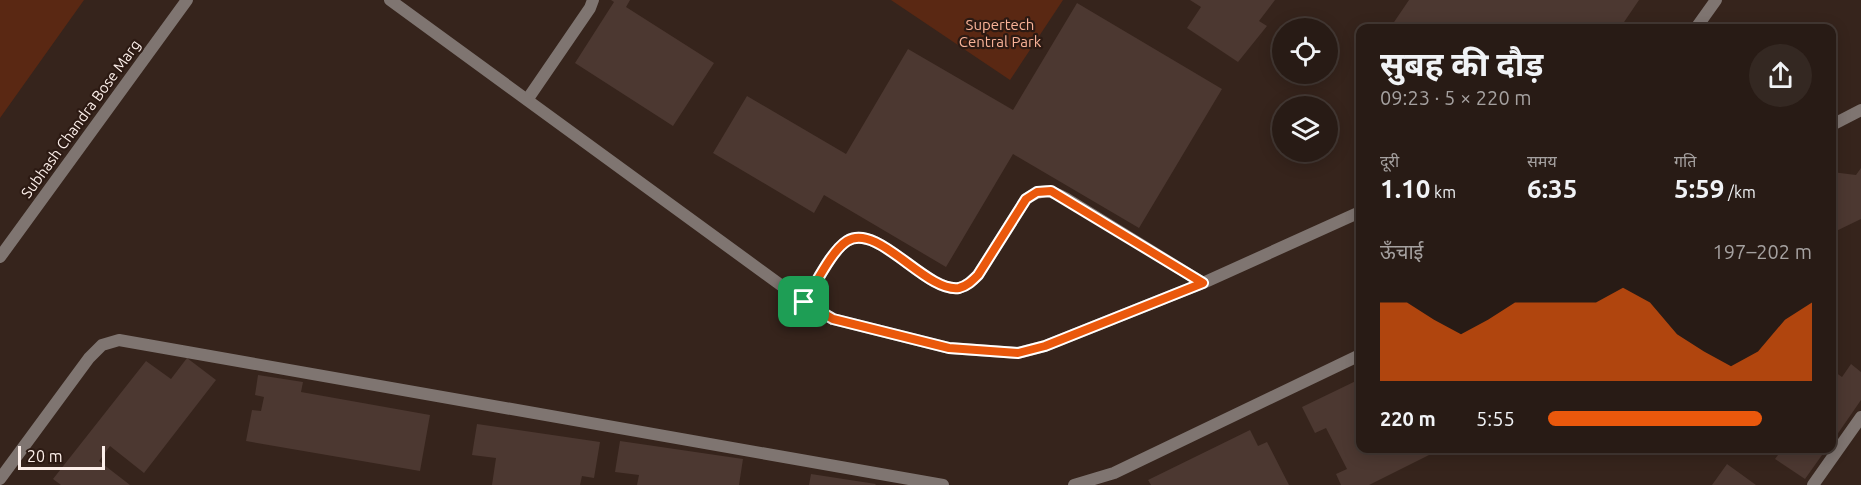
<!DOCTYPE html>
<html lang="hi">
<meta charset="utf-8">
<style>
:root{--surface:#281b15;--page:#342822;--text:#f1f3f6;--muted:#a5a1a0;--line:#443934;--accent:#ea580c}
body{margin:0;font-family:Ubuntu,"Noto Sans Devanagari",sans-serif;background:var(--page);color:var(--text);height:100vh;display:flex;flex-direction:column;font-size:22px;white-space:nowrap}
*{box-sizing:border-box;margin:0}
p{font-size:20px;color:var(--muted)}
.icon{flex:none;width:33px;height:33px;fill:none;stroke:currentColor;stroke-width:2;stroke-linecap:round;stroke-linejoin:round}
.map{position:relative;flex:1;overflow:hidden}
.panel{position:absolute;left:1356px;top:24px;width:480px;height:429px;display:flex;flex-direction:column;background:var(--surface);border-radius:12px;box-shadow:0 3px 15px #0003,0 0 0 2px var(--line)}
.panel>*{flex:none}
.fabs{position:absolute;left:1272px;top:18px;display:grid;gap:12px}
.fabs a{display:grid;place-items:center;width:66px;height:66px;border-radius:50%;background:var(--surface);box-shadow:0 3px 15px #0003,0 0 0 2px var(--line);font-size:30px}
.scale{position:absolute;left:18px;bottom:15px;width:87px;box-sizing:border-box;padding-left:6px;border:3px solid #fcefea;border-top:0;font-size:16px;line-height:21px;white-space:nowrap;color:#fcefea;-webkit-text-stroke:4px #2c1a13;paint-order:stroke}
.pin{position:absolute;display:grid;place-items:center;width:51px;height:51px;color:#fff;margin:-26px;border-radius:12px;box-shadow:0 3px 9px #0006}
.round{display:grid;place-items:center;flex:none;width:63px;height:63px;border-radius:32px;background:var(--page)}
.summary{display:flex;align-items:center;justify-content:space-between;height:102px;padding:0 24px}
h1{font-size:33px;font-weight:700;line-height:45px}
.metrics{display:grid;grid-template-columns:repeat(3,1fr);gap:9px;height:102px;padding:6px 24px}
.metrics div{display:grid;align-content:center}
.metrics b{font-size:26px;font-weight:700}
.metrics small{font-size:16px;font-weight:400}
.metrics p{font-size:16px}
.chart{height:168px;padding:12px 24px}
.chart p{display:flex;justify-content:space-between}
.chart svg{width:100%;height:108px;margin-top:6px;fill:var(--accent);opacity:.7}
ul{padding:0 24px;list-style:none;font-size:20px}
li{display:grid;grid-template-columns:96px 72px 1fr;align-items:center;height:45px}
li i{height:15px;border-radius:8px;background:var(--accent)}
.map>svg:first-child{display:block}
.green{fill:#5a2813}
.building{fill:#4c3831}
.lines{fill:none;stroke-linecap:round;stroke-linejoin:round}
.minor{stroke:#7f7571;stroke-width:12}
.route-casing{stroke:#fff;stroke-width:12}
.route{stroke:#ea580c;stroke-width:8}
.labels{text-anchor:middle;stroke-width:4.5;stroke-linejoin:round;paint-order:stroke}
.park-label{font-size:15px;fill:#f9b398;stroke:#2c1a13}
.street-label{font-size:15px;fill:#fcefea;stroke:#2c1a13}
</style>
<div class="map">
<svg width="1861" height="485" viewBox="0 0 1861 485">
<rect width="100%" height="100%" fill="#36241c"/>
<!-- green -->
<path class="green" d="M0 0H84L0 118Z
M891 0H1063L1010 80Z"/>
<!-- building -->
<path class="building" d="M611 0H630L626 7 714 63 673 126 575 63 614 2Z
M1190 0H1275L1259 21 1267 26 1238 62 1187 28 1201 7Z
M1409 0H1639L1620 28H1390Z
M1077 3 1222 89 1139 228 1013 154 946 267 824 195 814 213 713 153 747 96 846 154 908 49 1013 110Z
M1861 168V219L1832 233V172L1856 175Z
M187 358 216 380 144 473 110 446 99 461 130 485H61L53 479 146 361 171 379Z
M1851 364 1861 372V400L1832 442V370L1842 377Z
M258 375 303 382 301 392 430 415 420 471 246 441 252 410 261 411 264 397 255 395Z
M1360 379V448H1443L1369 485H1341L1336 474 1347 469 1326 428 1315 433 1302 407Z
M477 424 600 442 594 478 582 476 580 485H492L496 458 472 455Z
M1250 430 1258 446 1267 442 1289 485H1151L1148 480Z
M620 441 743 459 739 485H637L639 475 615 472Z
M1783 448H1827L1805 479 1775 459Z
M1727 464 1756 485H1712Z
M811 474 876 484 875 485H809Z"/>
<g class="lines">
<!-- minor -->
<path class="minor" d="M390 0 804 302C815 286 831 251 847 241 878 222 926 293 959 288 967 286 972 281 978 275L1026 199C1042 188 1051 190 1067 199L1203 283 1360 212
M1696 28 1716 0
M527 100 590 8 593 0
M1832 125 1861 110
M0 257 187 0
M804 302 833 319 949 348 1018 353 1045 346 1203 283
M0 479 89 358 102 345 119 340 943 485
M1074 485 1114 473 1360 355
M1813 485 1861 417"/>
</g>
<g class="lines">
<!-- route casing -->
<g class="route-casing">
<path id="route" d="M1051 191 1203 283 1045 346 1018 353 949 348 833 319 804 302C815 286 831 251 847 241 878 222 926 293 959 288 967 286 972 281 978 275L1026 199 1037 192Z"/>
</g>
<!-- route -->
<use href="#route" class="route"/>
</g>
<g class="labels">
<!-- park labels -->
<g class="park-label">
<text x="1000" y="30">Supertech<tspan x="1000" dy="17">Central Park</tspan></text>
</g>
<!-- street labels -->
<g class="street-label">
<text transform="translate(81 119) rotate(-54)" y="5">Subhash Chandra Bose Marg</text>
</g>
</g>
</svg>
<div class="fabs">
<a><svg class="icon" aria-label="locate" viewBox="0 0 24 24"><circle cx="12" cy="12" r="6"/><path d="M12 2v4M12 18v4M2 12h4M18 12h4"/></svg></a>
<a><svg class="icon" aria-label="layers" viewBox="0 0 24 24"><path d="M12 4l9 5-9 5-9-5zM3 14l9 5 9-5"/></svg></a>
</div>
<div class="scale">20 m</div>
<div class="pin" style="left:804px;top:302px;background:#1e9e55"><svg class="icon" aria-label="arrive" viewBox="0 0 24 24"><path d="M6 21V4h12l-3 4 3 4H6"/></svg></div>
<section class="panel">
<div class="summary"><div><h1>सुबह की दौड़</h1><p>09:23 · 5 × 220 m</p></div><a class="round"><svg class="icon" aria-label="share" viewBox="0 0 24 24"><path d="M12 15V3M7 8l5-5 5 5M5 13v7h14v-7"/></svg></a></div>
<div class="metrics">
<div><p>दूरी</p><b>1.10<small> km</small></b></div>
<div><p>समय</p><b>6:35</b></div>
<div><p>गति</p><b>5:59<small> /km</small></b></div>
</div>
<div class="chart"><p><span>ऊँचाई</span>197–202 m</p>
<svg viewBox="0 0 160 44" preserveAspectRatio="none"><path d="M0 44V12L10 12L20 19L30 25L40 19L50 12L60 12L70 12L80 12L90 6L100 12L110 25L120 32L130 38L140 32L150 19L160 12V44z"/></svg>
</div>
<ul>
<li><b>220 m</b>5:55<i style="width:81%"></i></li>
</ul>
</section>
</div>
